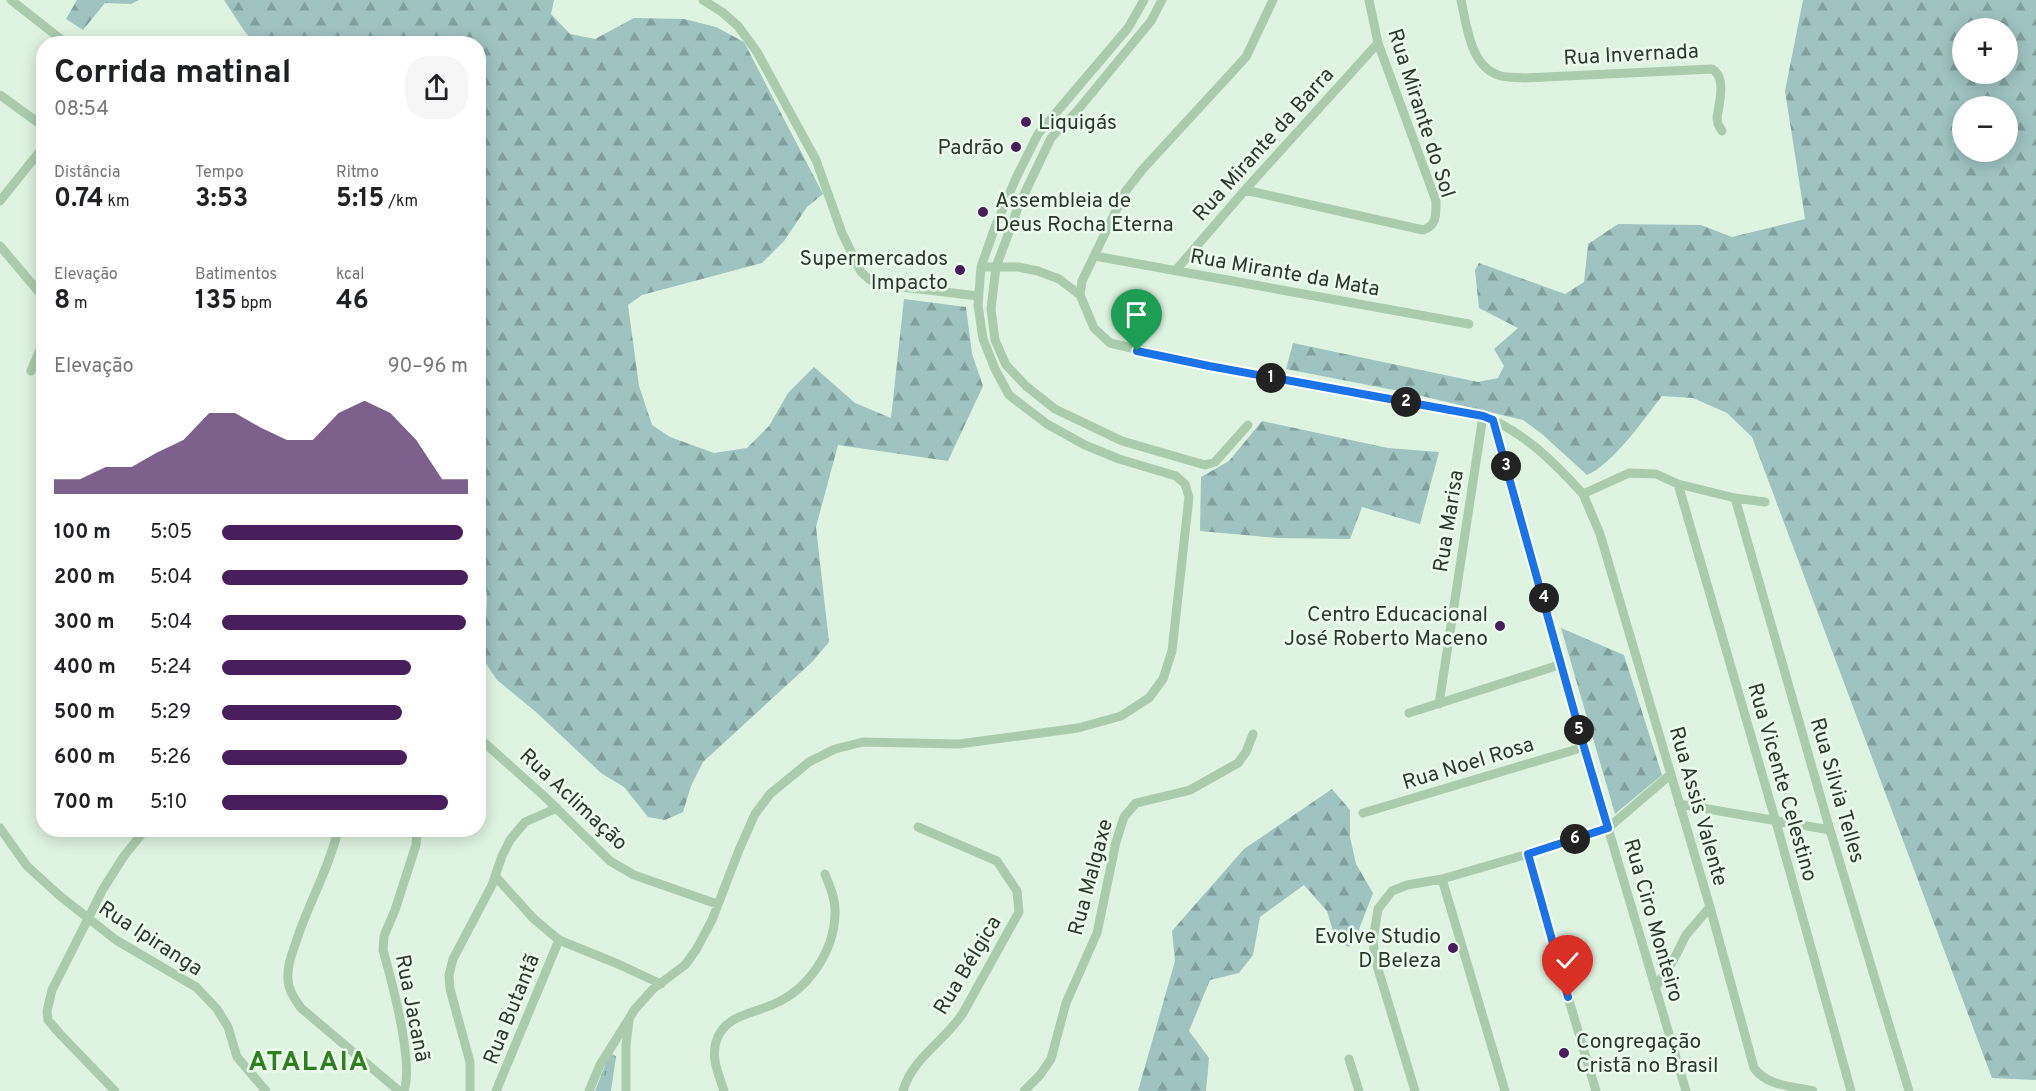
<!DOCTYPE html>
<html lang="pt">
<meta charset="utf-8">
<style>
:root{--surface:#fff;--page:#f6f6f6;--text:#202124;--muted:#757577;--accent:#481e5c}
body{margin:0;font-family:Overpass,sans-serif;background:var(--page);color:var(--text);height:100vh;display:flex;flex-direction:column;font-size:22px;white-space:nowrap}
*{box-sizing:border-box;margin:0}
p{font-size:20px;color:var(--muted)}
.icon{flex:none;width:33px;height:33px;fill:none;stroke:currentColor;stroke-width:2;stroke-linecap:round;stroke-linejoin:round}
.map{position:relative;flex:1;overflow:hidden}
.side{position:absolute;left:36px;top:36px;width:450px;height:801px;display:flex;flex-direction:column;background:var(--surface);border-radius:24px;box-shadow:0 3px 15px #0003}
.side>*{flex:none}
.buttons{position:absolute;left:1952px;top:18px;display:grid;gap:12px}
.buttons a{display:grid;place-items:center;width:66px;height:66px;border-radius:50%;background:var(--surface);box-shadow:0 3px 15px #0003;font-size:30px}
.pin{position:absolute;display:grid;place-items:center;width:51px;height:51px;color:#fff;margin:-62px -26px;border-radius:50% 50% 50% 0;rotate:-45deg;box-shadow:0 0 6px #0007}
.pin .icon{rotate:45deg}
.km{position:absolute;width:30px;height:30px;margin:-15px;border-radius:50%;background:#222;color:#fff;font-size:16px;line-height:30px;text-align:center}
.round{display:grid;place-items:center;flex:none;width:63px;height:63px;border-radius:24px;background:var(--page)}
.headline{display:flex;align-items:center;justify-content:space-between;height:102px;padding:0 18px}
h1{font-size:33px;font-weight:700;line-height:45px}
.figures{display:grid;grid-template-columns:repeat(3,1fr);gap:9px;height:102px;padding:6px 18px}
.figures div{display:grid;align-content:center}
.figures b{font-size:26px;font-weight:700}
.figures small{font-size:16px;font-weight:400}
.figures p{font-size:16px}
.chart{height:168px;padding:12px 18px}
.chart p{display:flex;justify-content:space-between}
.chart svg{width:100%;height:108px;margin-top:6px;fill:var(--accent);opacity:.7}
ul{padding:0 18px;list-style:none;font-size:20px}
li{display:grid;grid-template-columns:96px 72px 1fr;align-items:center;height:45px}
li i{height:15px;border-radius:8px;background:var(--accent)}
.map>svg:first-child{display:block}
.grass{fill:url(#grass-tufts)}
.forest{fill:url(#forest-firs);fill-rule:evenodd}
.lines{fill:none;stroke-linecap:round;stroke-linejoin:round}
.minor{stroke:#aaccac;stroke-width:9}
.route-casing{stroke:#fff;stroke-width:12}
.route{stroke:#1a73e8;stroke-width:8}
.poi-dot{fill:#481e5c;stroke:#ecfbee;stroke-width:2}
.labels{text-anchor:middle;stroke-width:5;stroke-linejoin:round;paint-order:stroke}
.street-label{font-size:21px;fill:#2b3a2a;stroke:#ecfbee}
.poi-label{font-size:21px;fill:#2b3a2a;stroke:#ecfbee;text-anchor:end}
.district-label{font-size:27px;font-weight:bold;letter-spacing:1.5px;fill:#2e7f1f;stroke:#ecfbee}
</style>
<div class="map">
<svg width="2036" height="1091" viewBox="0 0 2036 1091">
<defs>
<pattern id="grass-tufts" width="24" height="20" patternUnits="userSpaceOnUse" patternTransform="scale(1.5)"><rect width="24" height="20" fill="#9ec3c1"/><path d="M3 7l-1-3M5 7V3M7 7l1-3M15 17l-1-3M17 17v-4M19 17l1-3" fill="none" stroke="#819f9d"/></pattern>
<pattern id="forest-firs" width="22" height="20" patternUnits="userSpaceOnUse" patternTransform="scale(1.5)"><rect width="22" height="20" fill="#9ec3c1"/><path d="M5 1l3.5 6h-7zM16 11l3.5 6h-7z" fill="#819f9d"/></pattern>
</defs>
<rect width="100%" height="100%" fill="#dff3e1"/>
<!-- grass -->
<path class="grass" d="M610 1053 616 1056 611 1091H595Z"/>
<!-- forest -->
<path class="forest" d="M77 0H139L131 4 105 3 83 30 66 19Z
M224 0H554L551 14 570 34 595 39 634 18 684 19 716 27 744 42 823 194 807 207 784 241 762 263 642 295 628 305 639 386 652 425 670 437 714 453 747 448 769 426 788 393 814 367 855 403 891 418 904 299 966 307 972 354 983 386 948 461 838 445 816 527 829 642 812 662 703 762 691 786 683 812 665 820 648 817 624 787 601 773 536 712 497 680 483 659 487 600 482 527 478 514V44L255 43 245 32Z
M1803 0H2036V1080L1992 1078 1752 437 1727 413 1693 398 1662 396C1644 419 1613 464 1587 475L1542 434 1523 420 1409 393 1286 369 1293 343 1478 382 1498 378 1504 366 1494 349 1518 328 1479 308 1475 270 1479 263 1565 294 1584 282 1588 244 1618 224 1701 225 1732 237 1805 219 1785 91ZM2007 28V74H1962V28ZM2007 106V152H1962V106Z
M1262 421 1388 448 1439 452 1420 524 1362 507 1350 539 1278 538 1200 531 1201 477 1229 461Z
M1561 628 1624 655 1662 775 1615 814Z
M1332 789 1350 810V837L1356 864 1373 893 1356 937 1349 947 1336 941 1327 911 1304 885 1260 917 1253 955 1239 973 1210 980 1189 1031 1209 1058 1206 1091H1138L1175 961 1172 931 1244 849Z"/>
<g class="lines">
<!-- minor -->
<path class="minor" d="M11 0 67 44
M703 0 722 12 738 26 757 52 816 160 842 233 861 272 870 280 886 285 978 296
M1162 0 1151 21 1077 111 1051 138 1019 205 996 267 991 309 995 340 1006 365 1026 386 1055 409 1122 441 1205 465 1215 462 1248 425
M1461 0C1467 26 1470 68 1501 76 1508 78 1517 77 1525 78L1712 69C1727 77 1719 103 1717 118L1718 124 1722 131
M0 95 44 127
M1245 190 1423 230C1437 226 1436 214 1436 201L1378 43 1369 0
M0 201 44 146
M0 246 44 298
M1095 256 1469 324
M981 267H1018L1038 271 1059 279 1080 295 1094 328 1110 343 1209 366 1483 416C1523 431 1555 463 1583 494L1629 473 1656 474 1678 484 1735 498 1765 502
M1176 270 1245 190 1378 43
M1080 295 1082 281 1125 192 1142 170 1246 57 1273 0
M31 371 44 340
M1493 420 1584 747 1686 1091
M1678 484 1776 822 1851 1091
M1583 494 1600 534 1710 907 1754 1068C1767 1086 1792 1086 1813 1091
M1735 498 1830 830 1909 1091
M1439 704 1483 416
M1409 713 1562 664
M478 737 544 796 610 861 634 875 717 904
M1679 804 1830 830
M1363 813 1584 747
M0 828 27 866 60 896 116 940 196 987 217 1009 228 1027 237 1057 266 1091
M338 830C329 869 308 904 296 942 292 954 287 966 288 979 288 990 295 999 301 1008L399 1091
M1528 854 1568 997 1596 1091
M495 876 534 919 559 940 618 964 661 984
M1442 879 1505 1091
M1655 988 1674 959 1686 935 1710 907
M1349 1059 1359 1091
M115 1091 60 1034 48 1020 47 1011 52 990 103 889 124 856 145 830
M404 1091C414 1062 392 982 383 950L384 936 395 910 416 845 417 830
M470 1091V1062L450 989 449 975 453 959 492 885 502 856 510 840 525 822 557 808
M496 1091 559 940
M589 1091 600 1065 635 1009 653 989 685 965 696 950 712 920 739 850 755 814 770 794 809 762 835 749 863 742 959 744 1078 728 1121 716 1149 698 1163 679 1172 651 1189 497 1185 484 1176 476 1119 459 1085 445 1047 424 1009 395 995 369 983 339 978 305 981 267 995 227 1016 178 1038 134 1128 28 1144 0
M626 1091V1045L629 1020
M724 1091C719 1075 711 1059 716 1042 724 1015 752 1014 774 1004 809 989 834 951 835 914 836 900 830 887 825 874
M903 1091C912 1058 945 1041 963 1013L1019 912 1017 891 997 861 918 827
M1024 1091 1040 1075 1051 1059 1066 1003 1097 933 1116 842 1124 817 1136 803 1190 790 1238 763 1246 752 1253 734
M1415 1091 1375 959 1373 940 1378 909 1392 891 1407 885 1442 879 1528 854 1608 828 1671 774"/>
</g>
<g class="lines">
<!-- route casing -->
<g class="route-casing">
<path id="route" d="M1137 351 1209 366 1483 416 1493 420 1584 747 1608 828 1528 854 1568 997"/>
</g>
<!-- route -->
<use href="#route" class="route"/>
</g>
<!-- markers -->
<g class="poi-dot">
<circle cx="1026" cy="122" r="6"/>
<circle cx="1016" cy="147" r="6"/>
<circle cx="983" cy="212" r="6"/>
<circle cx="960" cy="270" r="6"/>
<circle cx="1500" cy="626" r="6"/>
<circle cx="1453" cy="948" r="6"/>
<circle cx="1564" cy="1053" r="6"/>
</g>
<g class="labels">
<!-- street labels -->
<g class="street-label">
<text transform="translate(1631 54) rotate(-3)" y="7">Rua Invernada</text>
<text transform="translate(1422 113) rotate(72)" y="7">Rua Mirante do Sol</text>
<text transform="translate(1263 144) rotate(-48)" y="7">Rua Mirante da Barra</text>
<text transform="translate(1285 272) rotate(10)" y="7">Rua Mirante da Mata</text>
<text transform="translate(1448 521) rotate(-81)" y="7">Rua Marisa</text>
<text transform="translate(1468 763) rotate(-17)" y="7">Rua Noel Rosa</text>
<text transform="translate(1783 782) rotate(74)" y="7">Rua Vicente Celestino</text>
<text transform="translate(1838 790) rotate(74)" y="7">Rua Silvia Telles</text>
<text transform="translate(574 799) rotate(43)" y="7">Rua Aclimação</text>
<text transform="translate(1699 806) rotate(74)" y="7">Rua Assis Valente</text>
<text transform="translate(1090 877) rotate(-75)" y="7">Rua Malgaxe</text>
<text transform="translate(1654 920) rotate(74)" y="7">Rua Ciro Monteiro</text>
<text transform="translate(151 938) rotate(33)" y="7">Rua Ipiranga</text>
<text transform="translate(967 965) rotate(-59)" y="7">Rua Bélgica</text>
<text transform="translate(413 1008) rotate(79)" y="7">Rua Jacanã</text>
<text transform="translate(511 1009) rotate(-68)" y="7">Rua Butantã</text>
</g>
<!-- poi labels -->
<g class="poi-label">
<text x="1038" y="129" text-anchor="start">Liquigás</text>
<text x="1004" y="154">Padrão</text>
<text x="995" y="207" text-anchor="start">Assembleia de<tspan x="995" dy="24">Deus Rocha Eterna</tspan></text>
<text x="948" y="265">Supermercados<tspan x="948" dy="24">Impacto</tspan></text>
<text x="1488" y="621">Centro Educacional<tspan x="1488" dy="24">José Roberto Maceno</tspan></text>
<text x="1441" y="943">Evolve Studio<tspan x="1441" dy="24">D Beleza</tspan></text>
<text x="1576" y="1048" text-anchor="start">Congregação<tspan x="1576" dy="24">Cristã no Brasil</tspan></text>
</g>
<!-- district labels -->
<g class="district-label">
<text x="309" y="1070">ATALAIA</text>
</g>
</g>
</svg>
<div class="buttons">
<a>+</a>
<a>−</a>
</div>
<div class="pin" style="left:1137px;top:351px;background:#1e9e55"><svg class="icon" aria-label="arrive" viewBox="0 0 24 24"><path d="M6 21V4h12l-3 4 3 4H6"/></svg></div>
<div class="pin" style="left:1568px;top:997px;background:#d93025"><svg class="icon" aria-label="check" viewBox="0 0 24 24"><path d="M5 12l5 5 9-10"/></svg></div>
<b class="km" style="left:1271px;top:378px">1</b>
<b class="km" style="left:1406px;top:402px">2</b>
<b class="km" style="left:1506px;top:466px">3</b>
<b class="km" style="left:1544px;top:598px">4</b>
<b class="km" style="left:1579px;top:730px">5</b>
<b class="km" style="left:1575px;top:839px">6</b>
<section class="side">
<div class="headline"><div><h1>Corrida matinal</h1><p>08:54</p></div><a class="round"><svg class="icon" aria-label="share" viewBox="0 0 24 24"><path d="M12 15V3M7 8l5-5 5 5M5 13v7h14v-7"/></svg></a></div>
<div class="figures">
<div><p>Distância</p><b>0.74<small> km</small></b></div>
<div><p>Tempo</p><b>3:53</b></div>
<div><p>Ritmo</p><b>5:15<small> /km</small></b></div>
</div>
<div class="figures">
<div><p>Elevação</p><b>8<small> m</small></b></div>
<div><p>Batimentos</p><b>135<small> bpm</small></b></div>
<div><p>kcal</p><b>46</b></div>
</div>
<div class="chart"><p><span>Elevação</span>90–96 m</p>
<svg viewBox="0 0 160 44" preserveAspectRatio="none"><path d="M0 44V38L10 38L20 33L30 33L40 27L50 22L60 11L70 11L80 17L90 22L100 22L110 11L120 6L130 11L140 22L150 38L160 38V44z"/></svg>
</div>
<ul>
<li><b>100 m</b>5:05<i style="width:98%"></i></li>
<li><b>200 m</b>5:04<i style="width:100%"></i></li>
<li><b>300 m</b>5:04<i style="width:99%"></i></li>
<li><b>400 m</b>5:24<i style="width:77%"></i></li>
<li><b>500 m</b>5:29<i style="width:73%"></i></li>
<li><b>600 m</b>5:26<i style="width:75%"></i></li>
<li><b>700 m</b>5:10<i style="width:92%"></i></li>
</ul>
</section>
</div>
